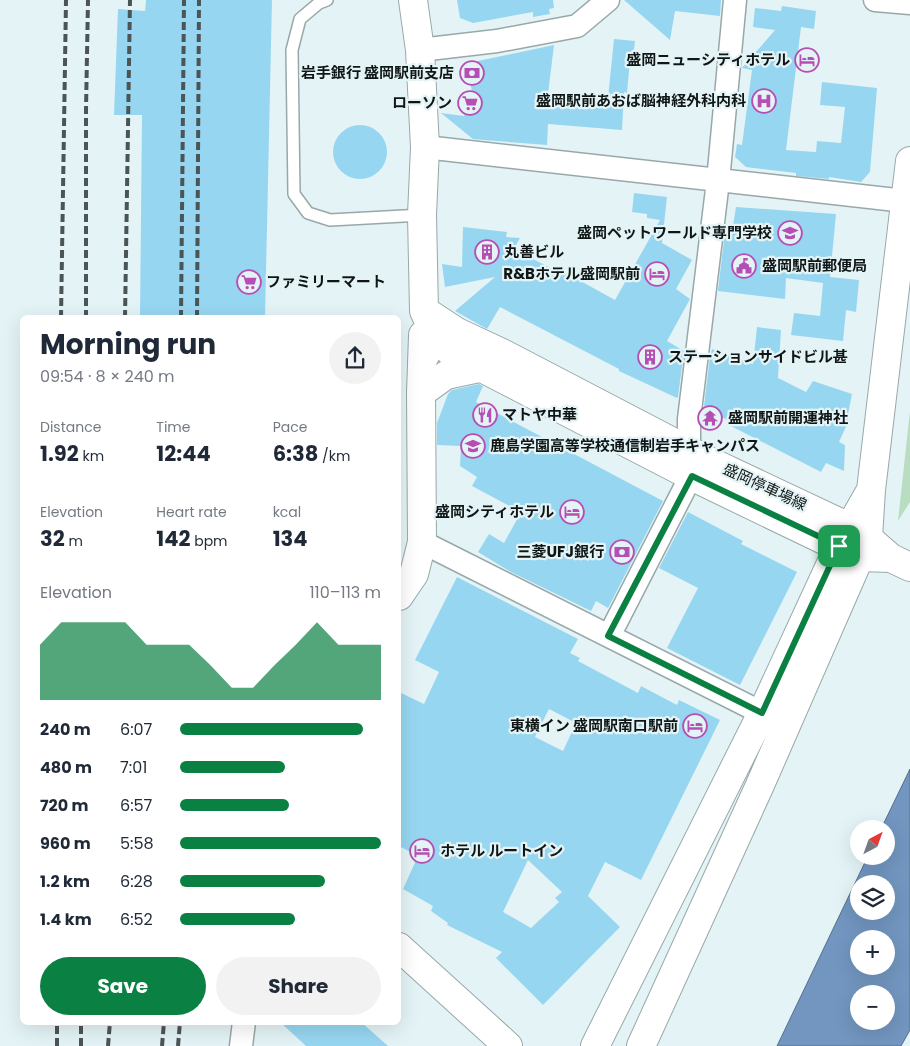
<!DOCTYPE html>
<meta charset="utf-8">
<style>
:root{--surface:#fff;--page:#f2f2f3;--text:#1f2937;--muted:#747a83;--accent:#0b8043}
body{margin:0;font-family:Poppins,"Noto Sans JP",sans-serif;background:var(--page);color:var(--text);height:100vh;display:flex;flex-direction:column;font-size:19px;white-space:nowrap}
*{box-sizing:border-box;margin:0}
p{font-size:16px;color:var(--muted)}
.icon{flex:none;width:28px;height:28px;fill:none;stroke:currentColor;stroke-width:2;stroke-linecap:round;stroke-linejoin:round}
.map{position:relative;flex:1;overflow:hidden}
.panel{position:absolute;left:20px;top:315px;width:381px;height:710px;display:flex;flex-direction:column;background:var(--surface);border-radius:8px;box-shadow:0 5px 20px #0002}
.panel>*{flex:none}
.needle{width:32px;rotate:41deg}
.buttons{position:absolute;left:850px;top:820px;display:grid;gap:10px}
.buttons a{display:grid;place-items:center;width:45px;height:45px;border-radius:50%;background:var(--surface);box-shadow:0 5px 20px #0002;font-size:25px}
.pin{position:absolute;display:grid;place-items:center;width:42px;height:42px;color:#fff;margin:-21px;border-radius:10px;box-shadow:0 2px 8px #0006}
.round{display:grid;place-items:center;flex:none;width:52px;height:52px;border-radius:26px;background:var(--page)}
.summary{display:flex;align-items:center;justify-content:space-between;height:85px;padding:0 20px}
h1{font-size:28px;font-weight:700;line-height:38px}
.metrics{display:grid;grid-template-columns:repeat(3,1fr);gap:8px;height:85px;padding:5px 20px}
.metrics div{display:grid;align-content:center}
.metrics b{font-size:21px;font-weight:700}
.metrics small{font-size:14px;font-weight:400}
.metrics p{font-size:14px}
.chart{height:140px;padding:10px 20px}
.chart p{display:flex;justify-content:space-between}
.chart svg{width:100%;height:90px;margin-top:5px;fill:var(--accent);opacity:.7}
.cta{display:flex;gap:10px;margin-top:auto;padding:10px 20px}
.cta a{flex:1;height:58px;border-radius:30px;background:var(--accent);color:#fff;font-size:20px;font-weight:700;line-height:58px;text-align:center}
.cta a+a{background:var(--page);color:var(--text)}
ul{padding:0 20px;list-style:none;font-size:16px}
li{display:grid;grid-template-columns:80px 60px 1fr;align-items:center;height:38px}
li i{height:12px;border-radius:6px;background:var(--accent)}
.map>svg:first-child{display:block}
.green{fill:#b9ddc0}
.water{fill:#7296c0;stroke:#55708d;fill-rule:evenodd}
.building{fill:#97d6f1;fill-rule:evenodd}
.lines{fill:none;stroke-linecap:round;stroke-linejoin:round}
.service-casing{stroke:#98a8a9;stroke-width:14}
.minor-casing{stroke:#98a8a9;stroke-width:25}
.tertiary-casing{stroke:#98a8a9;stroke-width:30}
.primary-casing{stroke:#98a8a9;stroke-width:30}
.service{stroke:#fff;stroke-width:11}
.minor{stroke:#fff;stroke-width:22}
.tertiary{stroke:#fff;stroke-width:28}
.primary{stroke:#fff;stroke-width:28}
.rail{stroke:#4c5556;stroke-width:4;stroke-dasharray:8 4;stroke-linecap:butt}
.route-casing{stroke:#fff;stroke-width:10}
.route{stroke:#0b8043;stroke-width:6}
.labels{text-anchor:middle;stroke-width:4.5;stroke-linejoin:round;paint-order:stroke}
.poi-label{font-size:15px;font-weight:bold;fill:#101616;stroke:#e4f4f6;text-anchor:end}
.street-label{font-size:15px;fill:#101616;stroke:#e4f4f6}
</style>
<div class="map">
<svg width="910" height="1046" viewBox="0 0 910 1046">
<rect width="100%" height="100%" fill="#e4f4f6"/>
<!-- green -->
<path class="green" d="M910 411V502L898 521Z"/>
<!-- water -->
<path class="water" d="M910 769V1030L901 1046H777L868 856H886V829H881ZM859 884H886V911H859ZM859 939H886V966H859ZM859 994H886V1021H859Z"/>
<!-- building -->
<path class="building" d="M146 0H272L265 318H140L142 115H114L118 9 145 11Z
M457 0H553L554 8 549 9 550 14 533 17V12L473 23 460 18Z
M624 0H721L720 16 675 11 670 40Z
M782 6 816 11 814 29 801 27 786 150 816 152 817 141 841 143 845 107 820 105 822 82 877 88 870 172 861 182 829 177V179L796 176V173L746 167 735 157 737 144 742 145 752 70 742 68 775 30 753 27 755 8 781 11Z
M614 39 635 41 633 60H630L627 93 624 92 622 130 548 124 547 145 484 140 473 139 441 113 464 116 466 92H472L468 70 473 62 554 45 548 94 608 98Z
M333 152a27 27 0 1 1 54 0a27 27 0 1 1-54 0Z
M634 193 667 197 662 243 692 260 676 289 690 299 667 341 684 351 678 397 677 398 619 371V369L500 307 487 329 455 311 495 277 445 287 442 264 462 267 463 227 507 232 506 237 520 238 514 249 556 271 557 268 615 300 660 220 647 218V214L632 212Z
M736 207 836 214 830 277 859 280 856 312 846 310 843 341 791 335 794 313 820 316 823 283 786 278 785 299 718 291 725 231 732 232Z
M757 327 781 330 778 378 806 392 813 381 852 394 847 419 849 420 839 442 845 445 844 471 826 463 821 472 729 425 730 422 704 406 710 356 712 349 753 364Z
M479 384 483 386 476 402 663 501 608 608 596 601 591 611 511 572 478 552 489 534 504 543 521 512 472 486 477 477 460 466 461 446 437 445V423L448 394 452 390Z
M688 512 743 541 741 544 797 572 740 685 667 648 698 588 659 568Z
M457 577 578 639 570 653 580 658 578 661 638 693 641 686 677 705 679 700 720 720 641 880 605 862 588 896 620 927 543 1005 496 958 502 952 447 925 448 923 431 911 433 906 403 889 418 856 399 846V692L424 704 439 672 415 660ZM549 709 576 723 563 751 535 737ZM528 860 562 892 555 898 559 902 531 928 503 912Z
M280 1022H361L388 1046H306Z"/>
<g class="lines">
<!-- service casing -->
<g class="service-casing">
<path id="service" d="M327 0 319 3 300 19 292 50 294 194 308 213 330 220 422 215"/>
</g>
<!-- minor casing -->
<g class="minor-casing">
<path id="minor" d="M875 0 910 3
M420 50 497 41 577 26 608 0
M425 147 905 201
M689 449V419L718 181 735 0
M422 542 762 713
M609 636 691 476
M241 1046 244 1022"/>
</g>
<!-- tertiary casing -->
<g class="tertiary-casing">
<path id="tertiary" d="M413 0 420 50 425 147 422 215
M871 490 910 161
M399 596 414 574 422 542 421 393 423 335
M399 947 508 1046
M595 1046 762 713 839 546 871 490 868 538 760 785 641 1046"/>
</g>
<!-- primary casing -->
<g class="primary-casing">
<path id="primary" d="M422 215 424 311 436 337 451 352 691 476 859 557 891 558
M428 313 457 332 504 354 709 461 849 527 868 538 891 558 910 567
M423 359 436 337 454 333
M421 393 446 375 479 368"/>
</g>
<!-- service -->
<use href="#service" class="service"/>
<!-- minor -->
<use href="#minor" class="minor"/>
<!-- tertiary -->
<use href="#tertiary" class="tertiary"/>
<!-- primary -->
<use href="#primary" class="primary"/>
<!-- rail -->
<path class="rail" d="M61 318 66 0
M86 318V110L88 0
M125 318 130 0
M181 318 184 0
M197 318 199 0
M57 1046V1022
M81 1046V1022
M108 1046 110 1022
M162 1046 164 1022
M178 1046 180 1022"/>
</g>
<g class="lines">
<!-- route casing -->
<g class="route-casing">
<path id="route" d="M692 476 839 546 762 713 608 636Z"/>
</g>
<!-- route -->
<use href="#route" class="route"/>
</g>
<!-- icons -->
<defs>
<g id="hotel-ring" transform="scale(1.25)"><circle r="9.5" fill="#e4f4f6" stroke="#b64fb3" stroke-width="1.5"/><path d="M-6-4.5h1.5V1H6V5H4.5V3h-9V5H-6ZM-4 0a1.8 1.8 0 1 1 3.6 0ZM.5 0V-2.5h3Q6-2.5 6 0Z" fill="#b64fb3"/></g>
<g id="bank-ring" transform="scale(1.25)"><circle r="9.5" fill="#e4f4f6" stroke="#b64fb3" stroke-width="1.5"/><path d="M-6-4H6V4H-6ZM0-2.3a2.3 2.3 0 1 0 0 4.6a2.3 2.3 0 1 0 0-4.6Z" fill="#b64fb3"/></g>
<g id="hospital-ring" transform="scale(1.25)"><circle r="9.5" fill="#e4f4f6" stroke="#b64fb3" stroke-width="1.5"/><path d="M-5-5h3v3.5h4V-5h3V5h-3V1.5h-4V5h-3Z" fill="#b64fb3"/></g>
<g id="supermarket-ring" transform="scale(1.25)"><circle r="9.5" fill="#e4f4f6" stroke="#b64fb3" stroke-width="1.5"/><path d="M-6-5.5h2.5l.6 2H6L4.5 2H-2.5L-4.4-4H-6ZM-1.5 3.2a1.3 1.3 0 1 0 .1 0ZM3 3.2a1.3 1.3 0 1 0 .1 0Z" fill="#b64fb3"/></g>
<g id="university-ring" transform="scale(1.25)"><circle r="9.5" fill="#e4f4f6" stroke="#b64fb3" stroke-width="1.5"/><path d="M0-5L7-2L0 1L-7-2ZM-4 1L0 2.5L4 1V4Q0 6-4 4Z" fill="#b64fb3"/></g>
<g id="building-ring" transform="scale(1.25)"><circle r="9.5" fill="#e4f4f6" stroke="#b64fb3" stroke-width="1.5"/><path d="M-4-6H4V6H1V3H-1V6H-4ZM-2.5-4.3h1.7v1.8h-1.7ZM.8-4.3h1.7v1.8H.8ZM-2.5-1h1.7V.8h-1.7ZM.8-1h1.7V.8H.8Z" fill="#b64fb3"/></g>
<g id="civic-ring" transform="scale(1.25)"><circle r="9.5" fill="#e4f4f6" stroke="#b64fb3" stroke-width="1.5"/><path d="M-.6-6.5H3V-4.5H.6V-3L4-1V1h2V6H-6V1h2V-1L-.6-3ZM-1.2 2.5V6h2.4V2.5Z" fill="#b64fb3"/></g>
<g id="restaurant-ring" transform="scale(1.25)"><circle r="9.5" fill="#e4f4f6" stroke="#b64fb3" stroke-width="1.5"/><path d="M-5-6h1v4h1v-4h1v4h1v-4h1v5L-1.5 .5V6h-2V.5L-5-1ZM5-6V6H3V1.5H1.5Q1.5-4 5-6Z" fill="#b64fb3"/></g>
<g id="temple-ring" transform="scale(1.25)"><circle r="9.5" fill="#e4f4f6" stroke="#b64fb3" stroke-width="1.5"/><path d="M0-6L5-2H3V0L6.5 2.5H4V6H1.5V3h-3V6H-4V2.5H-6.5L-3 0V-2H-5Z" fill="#b64fb3"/></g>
<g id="school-ring" transform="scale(1.25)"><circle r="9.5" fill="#e4f4f6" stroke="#b64fb3" stroke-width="1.5"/><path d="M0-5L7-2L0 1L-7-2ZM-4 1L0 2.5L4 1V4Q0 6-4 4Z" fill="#b64fb3"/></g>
</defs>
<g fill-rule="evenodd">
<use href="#hotel-ring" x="807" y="60"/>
<use href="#bank-ring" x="472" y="73"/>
<use href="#hospital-ring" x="764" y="101"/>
<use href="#supermarket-ring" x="470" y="103"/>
<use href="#university-ring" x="790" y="233"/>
<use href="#building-ring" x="487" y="252"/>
<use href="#civic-ring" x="744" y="266"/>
<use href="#hotel-ring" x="657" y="274"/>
<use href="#supermarket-ring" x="249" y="282"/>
<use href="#building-ring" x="650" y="357"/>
<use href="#restaurant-ring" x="485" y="415"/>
<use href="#temple-ring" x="710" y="418"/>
<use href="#school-ring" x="473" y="446"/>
<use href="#hotel-ring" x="572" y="512"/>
<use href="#bank-ring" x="622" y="552"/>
<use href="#hotel-ring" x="695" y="726"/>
<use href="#hotel-ring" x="422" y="851"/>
</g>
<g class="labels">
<!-- poi labels -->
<g class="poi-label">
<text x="790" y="65">盛岡ニューシティホテル</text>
<text x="454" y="78">岩手銀行 盛岡駅前支店</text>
<text x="746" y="106">盛岡駅前あおば脳神経外科内科</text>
<text x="452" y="108">ローソン</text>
<text x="772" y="238">盛岡ペットワールド専門学校</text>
<text x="504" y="257" text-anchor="start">丸善ビル</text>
<text x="762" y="271" text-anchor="start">盛岡駅前郵便局</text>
<text x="640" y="279">R&amp;Bホテル盛岡駅前</text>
<text x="266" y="287" text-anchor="start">ファミリーマート</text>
<text x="668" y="362" text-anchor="start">ステーションサイドビル甚</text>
<text x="502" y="420" text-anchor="start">マトヤ中華</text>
<text x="728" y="423" text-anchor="start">盛岡駅前開運神社</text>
<text x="490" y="451" text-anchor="start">鹿島学園高等学校通信制岩手キャンパス</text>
<text x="554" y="517">盛岡シティホテル</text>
<text x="604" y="557">三菱UFJ銀行</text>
<text x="678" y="731">東横イン 盛岡駅南口駅前</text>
<text x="440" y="856" text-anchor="start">ホテル ルートイン</text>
</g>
<!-- street labels -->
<g class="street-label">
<text transform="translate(765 487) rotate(25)" y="5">盛岡停車場線</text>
</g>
</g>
</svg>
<div class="buttons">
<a><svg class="needle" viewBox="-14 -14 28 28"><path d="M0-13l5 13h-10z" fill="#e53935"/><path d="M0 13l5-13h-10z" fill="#747a83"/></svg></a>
<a><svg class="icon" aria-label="layers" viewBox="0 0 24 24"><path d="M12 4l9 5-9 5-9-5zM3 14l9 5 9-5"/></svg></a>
<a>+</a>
<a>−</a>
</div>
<div class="pin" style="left:839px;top:546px;background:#1e9e55"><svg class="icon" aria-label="arrive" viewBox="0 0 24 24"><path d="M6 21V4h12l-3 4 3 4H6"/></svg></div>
<section class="panel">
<div class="summary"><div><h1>Morning run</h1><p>09:54 · 8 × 240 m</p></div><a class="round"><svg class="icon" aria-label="share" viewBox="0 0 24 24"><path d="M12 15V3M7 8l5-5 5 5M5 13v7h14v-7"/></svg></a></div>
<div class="metrics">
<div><p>Distance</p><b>1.92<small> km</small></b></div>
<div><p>Time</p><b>12:44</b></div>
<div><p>Pace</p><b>6:38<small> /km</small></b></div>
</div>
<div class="metrics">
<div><p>Elevation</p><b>32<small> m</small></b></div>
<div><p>Heart rate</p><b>142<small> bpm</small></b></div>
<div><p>kcal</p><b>134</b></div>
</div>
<div class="chart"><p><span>Elevation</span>110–113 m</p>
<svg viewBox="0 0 160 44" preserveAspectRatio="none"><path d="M0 44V17L10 6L20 6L30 6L40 6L50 17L60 17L70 17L80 27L90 38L100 38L110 27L120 17L130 6L140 17L150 17L160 17V44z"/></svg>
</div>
<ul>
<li><b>240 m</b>6:07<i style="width:91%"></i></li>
<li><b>480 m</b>7:01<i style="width:52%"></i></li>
<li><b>720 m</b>6:57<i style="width:54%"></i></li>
<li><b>960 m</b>5:58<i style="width:100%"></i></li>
<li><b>1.2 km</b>6:28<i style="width:72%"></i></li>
<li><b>1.4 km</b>6:52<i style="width:57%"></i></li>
</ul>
<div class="cta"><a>Save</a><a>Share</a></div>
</section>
</div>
